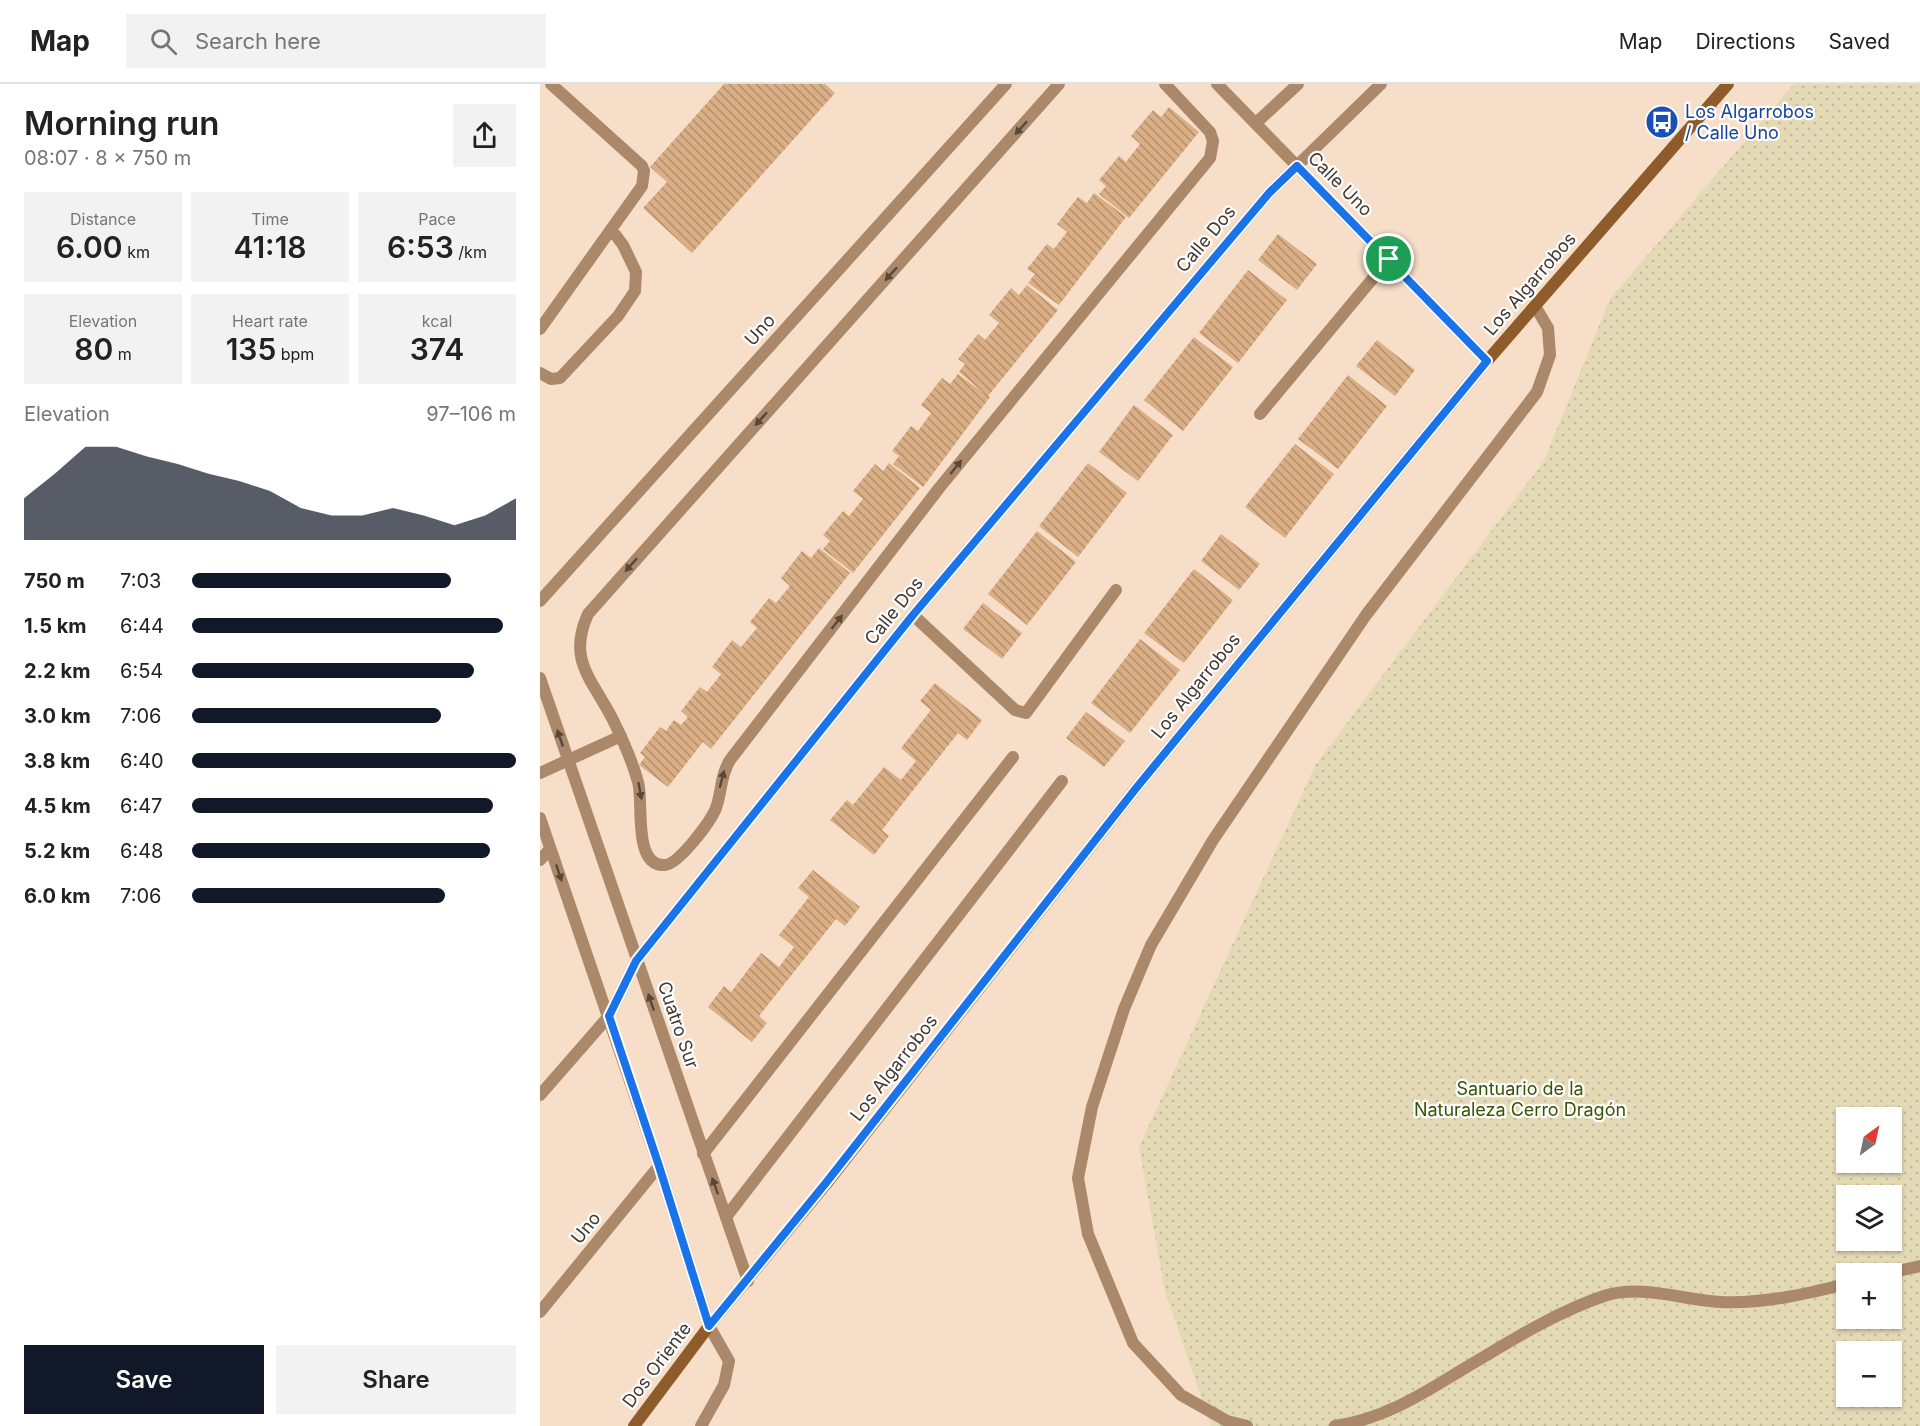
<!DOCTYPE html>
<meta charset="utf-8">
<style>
:root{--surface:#fff;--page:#f2f2f2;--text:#222;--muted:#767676;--line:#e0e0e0;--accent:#111827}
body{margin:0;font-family:Inter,sans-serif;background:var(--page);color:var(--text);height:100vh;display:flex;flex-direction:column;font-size:22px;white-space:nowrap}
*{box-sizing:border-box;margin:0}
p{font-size:20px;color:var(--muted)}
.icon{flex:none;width:33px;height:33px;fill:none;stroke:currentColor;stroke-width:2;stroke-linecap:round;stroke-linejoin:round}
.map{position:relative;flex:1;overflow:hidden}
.drawer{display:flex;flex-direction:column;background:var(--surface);width:540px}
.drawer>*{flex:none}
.needle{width:39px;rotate:33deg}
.fabs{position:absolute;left:1296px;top:1023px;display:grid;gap:12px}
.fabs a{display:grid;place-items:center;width:66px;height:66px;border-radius:0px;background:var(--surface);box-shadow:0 2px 4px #0004;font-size:30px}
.pin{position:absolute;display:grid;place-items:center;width:51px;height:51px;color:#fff;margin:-26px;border:3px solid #fff;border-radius:50%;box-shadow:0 2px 6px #0007}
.round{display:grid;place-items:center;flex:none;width:63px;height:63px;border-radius:0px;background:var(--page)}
.head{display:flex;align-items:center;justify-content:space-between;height:102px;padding:0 24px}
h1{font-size:33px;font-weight:600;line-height:45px}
.metrics{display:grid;grid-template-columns:repeat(3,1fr);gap:9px;height:102px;padding:6px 24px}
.metrics div{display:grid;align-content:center;border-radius:0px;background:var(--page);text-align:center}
.metrics b{font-size:30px;font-weight:600}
.metrics small{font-size:16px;font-weight:400}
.metrics p{font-size:16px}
.chart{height:168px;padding:12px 24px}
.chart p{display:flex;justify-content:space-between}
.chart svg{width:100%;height:108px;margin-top:6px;fill:var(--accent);opacity:.7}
.button{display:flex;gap:12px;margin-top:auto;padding:12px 24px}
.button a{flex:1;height:69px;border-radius:0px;background:var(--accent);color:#fff;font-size:24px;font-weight:600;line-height:69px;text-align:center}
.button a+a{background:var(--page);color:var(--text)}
ul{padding:0 24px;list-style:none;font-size:20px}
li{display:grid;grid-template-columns:96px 72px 1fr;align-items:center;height:45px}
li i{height:15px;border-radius:8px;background:var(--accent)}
header{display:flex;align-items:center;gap:36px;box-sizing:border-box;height:84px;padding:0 30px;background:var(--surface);border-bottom:2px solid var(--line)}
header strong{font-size:28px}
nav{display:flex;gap:33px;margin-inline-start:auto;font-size:21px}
.search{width:420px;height:54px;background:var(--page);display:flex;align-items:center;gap:15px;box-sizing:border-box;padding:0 21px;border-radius:0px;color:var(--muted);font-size:22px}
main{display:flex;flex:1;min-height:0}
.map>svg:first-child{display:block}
.sand{fill:url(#sand-dots);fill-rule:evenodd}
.building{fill:url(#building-back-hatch)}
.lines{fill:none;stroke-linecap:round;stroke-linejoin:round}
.lane{stroke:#ab8869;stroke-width:12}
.street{stroke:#ab8869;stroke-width:12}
.secondary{stroke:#8e5c2a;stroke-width:12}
.oneway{fill:#57483b}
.route-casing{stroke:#fff;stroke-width:12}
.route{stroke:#1a73e8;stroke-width:8}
.labels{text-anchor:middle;stroke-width:4.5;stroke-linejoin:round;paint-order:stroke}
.transit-label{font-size:18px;fill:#164399;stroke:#fff;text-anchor:start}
.street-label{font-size:18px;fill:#423830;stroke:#fff}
.park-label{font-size:18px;fill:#385301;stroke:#fff}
</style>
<header>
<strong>Map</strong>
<div class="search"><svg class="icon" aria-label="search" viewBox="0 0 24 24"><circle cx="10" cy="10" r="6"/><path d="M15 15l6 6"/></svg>Search here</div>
<nav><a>Map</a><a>Directions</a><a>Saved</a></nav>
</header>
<main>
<section class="drawer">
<div class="head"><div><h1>Morning run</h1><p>08:07 · 8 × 750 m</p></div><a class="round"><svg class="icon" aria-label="share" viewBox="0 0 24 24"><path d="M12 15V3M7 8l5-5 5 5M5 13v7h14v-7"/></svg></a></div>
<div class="metrics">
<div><p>Distance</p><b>6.00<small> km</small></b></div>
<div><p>Time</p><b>41:18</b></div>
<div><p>Pace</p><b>6:53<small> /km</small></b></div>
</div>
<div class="metrics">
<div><p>Elevation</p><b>80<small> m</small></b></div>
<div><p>Heart rate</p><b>135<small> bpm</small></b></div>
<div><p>kcal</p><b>374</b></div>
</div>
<div class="chart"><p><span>Elevation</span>97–106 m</p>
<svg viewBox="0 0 160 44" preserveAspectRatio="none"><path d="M0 44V27L10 17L20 6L30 6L40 10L50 13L60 17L70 20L80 24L90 31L100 34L110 34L120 31L130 34L140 38L150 34L160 27V44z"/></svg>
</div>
<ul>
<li><b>750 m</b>7:03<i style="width:80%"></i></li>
<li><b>1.5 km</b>6:44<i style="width:96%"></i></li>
<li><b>2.2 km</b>6:54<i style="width:87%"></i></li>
<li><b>3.0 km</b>7:06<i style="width:77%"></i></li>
<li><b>3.8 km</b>6:40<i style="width:100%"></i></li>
<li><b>4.5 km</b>6:47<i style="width:93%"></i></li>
<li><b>5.2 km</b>6:48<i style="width:92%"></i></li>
<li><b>6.0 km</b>7:06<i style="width:78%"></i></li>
</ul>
<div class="button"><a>Save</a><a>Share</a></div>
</section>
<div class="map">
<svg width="1380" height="1342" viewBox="0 0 1380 1342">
<defs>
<pattern id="sand-dots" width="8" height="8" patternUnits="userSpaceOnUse" patternTransform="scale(1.5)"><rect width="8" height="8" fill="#e3d9b4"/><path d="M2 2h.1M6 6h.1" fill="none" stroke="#c4bb9b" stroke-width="1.8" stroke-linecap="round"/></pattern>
<pattern id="building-back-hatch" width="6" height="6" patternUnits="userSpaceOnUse" patternTransform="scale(1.5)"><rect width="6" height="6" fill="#dbaf85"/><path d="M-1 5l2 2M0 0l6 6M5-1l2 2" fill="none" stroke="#b38f6d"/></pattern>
</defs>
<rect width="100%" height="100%" fill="#f6dec8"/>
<!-- sand -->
<path class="sand" d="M1254 0H1380V1342H671L625 1207 599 1063 776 680 1004 377 1070 215ZM1306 1034H1352V1078H1306ZM1306 1112H1352V1156H1306ZM1306 1190H1352V1234H1306ZM1306 1268H1352V1312H1306Z"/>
<!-- building -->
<path class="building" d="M184 0H285L295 9 152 169 103 124 127 98 110 83Z
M629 23 659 48 589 134 559 110 566 102 559 96 579 72 586 78 600 60 591 52 613 26 621 33Z
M554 109 586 133 519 221 488 199 495 190 487 185 507 160 514 165 527 148 517 140 538 113 547 119Z
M738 150 777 180 757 206 718 176Z
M708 186 747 216 698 279 659 249Z
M487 201 518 226 448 312 450 313 383 403 353 380 359 372 352 367 371 342 378 347 391 329 381 321 402 294 410 300 418 290 445 310 419 288 425 280 418 275 438 250 445 256 459 239 449 231 471 204 479 211Z
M654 253 693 283 643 347 604 316Z
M837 256 875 286 855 312 816 282Z
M808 291 847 322 798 385 758 355Z
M594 321 633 351 598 397 559 368Z
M755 360 794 390 745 454 705 423Z
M349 379 380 404 313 489 283 465 290 457 283 451 303 427 309 432 323 415 313 407 335 380 343 387Z
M548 379 587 409 538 473 499 442Z
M497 447 536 478 487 541 448 510Z
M681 450 720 480 699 506 661 477Z
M279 464 310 489 171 665 163 658 128 703 99 681 105 673 100 669 120 643 126 647 134 636 141 641 148 633 141 627 160 603 167 608 181 590 172 583 192 556 201 563 217 544 210 538 229 514 236 519 250 502 241 494 262 467 271 474Z
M654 485 693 516 644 579 604 549Z
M443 519 482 549 462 575 423 545Z
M600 555 640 586 590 649 551 619Z
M395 599 442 636 427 656 418 649 342 746 349 752 334 771 290 736 307 716 313 721 344 683 361 696 376 677 361 664 391 626 380 617Z
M546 628 585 657 564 683 526 654Z
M273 786 320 823 305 842 296 835 219 932 227 939 212 958 168 923 184 902 191 908 221 869 239 883 254 863 239 851 269 813 258 804Z"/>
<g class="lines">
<!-- lane -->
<path class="lane" d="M519 0 48 530C27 576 52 595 72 634 82 654 92 676 98 698 104 717 92 783 125 781 139 780 171 737 176 724 182 708 180 692 190 676L400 403 670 74 673 57 670 48 625 0
M716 39 758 0
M0 245 102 102 104 87 102 82 11 0
M0 289 11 295 20 294 78 232 95 207 96 188 83 161 71 145
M720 330 849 175
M373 531 475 626 486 629 576 506
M0 689 81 652
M163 1070 473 673
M186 1133 522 697
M1344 1190 1380 1182
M161 1342 184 1301 189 1277 169 1242
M707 1342 687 1337 641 1311 593 1259 548 1150 538 1094 552 1023 584 925 611 861 673 756 826 531 997 308 1010 271 1008 244 995 222
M795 1342C839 1336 878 1313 915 1290 963 1262 1011 1230 1064 1212 1101 1200 1143 1216 1181 1218 1223 1220 1266 1210 1306 1200"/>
<!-- street -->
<path class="street" d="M677 0 947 277
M0 517 466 0
M0 594 208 1197
M0 734 119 1082 169 1242
M0 776 10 765
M0 1011 69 932 96 877 373 531 729 109 841 0
M0 1228 119 1082"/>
<!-- secondary -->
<path class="secondary" d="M94 1342 169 1242 286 1100 597 703 947 277 1188 0"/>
</g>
<!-- one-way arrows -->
<defs><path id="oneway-solid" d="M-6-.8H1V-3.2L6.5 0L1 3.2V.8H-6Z" transform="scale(1.5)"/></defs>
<g class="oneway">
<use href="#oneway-solid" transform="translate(481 44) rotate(132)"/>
<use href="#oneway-solid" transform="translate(351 190) rotate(132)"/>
<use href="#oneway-solid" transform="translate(221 335) rotate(132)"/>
<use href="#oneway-solid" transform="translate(416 383) rotate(-51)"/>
<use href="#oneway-solid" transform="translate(91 481) rotate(132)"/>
<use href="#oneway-solid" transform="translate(297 538) rotate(-52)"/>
<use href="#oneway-solid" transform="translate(20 654) rotate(-109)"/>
<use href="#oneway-solid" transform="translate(182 695) rotate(-75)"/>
<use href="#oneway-solid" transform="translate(100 707) rotate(80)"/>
<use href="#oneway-solid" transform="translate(19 789) rotate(71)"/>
<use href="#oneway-solid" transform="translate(111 918) rotate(-109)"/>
<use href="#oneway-solid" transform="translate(175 1102) rotate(-110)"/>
</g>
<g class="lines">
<!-- route casing -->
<g class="route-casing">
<path id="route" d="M757 82 947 277 597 703 285 1100 169 1242 119 1082 69 932 96 877 373 531 729 109Z"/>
</g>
<!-- route -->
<use href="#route" class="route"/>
</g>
<!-- icons -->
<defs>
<g id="bus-disc" transform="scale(1.725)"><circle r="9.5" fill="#1a4fb4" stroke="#fff"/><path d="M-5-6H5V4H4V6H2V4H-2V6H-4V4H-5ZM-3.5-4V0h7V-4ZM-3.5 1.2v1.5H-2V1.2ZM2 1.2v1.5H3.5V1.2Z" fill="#fff"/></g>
</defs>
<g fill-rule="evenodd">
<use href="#bus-disc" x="1122" y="38"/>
</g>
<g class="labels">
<!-- transit labels -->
<g class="transit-label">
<text x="1145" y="34">Los Algarrobos<tspan x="1145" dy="21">/ Calle Uno</tspan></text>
</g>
<!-- street labels -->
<g class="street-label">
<text transform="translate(800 100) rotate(45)" y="6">Calle Uno</text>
<text transform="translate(666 155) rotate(-50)" y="6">Calle Dos</text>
<text transform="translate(990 200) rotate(-49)" y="6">Los Algarrobos</text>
<text transform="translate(220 246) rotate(-48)" y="6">Uno</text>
<text transform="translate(354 527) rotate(-51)" y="6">Calle Dos</text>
<text transform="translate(656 602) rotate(-51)" y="6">Los Algarrobos</text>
<text transform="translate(138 941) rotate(71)" y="6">Cuatro Sur</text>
<text transform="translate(354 984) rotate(-52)" y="6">Los Algarrobos</text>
<text transform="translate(46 1144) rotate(-51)" y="6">Uno</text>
<text transform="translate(117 1281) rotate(-53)" y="6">Dos Oriente</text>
</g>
<!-- park labels -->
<g class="park-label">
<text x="980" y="1011">Santuario de la<tspan x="980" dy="21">Naturaleza Cerro Dragón</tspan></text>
</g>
</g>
</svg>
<div class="fabs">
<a><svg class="needle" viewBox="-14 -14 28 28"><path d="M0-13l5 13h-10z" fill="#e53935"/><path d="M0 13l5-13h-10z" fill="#767676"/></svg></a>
<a><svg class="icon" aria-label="layers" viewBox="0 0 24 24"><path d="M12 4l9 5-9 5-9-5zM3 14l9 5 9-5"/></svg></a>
<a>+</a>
<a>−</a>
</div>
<div class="pin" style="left:849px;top:175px;background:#1e9e55"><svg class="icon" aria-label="arrive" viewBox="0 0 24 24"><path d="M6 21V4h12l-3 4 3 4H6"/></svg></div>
</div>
</main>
